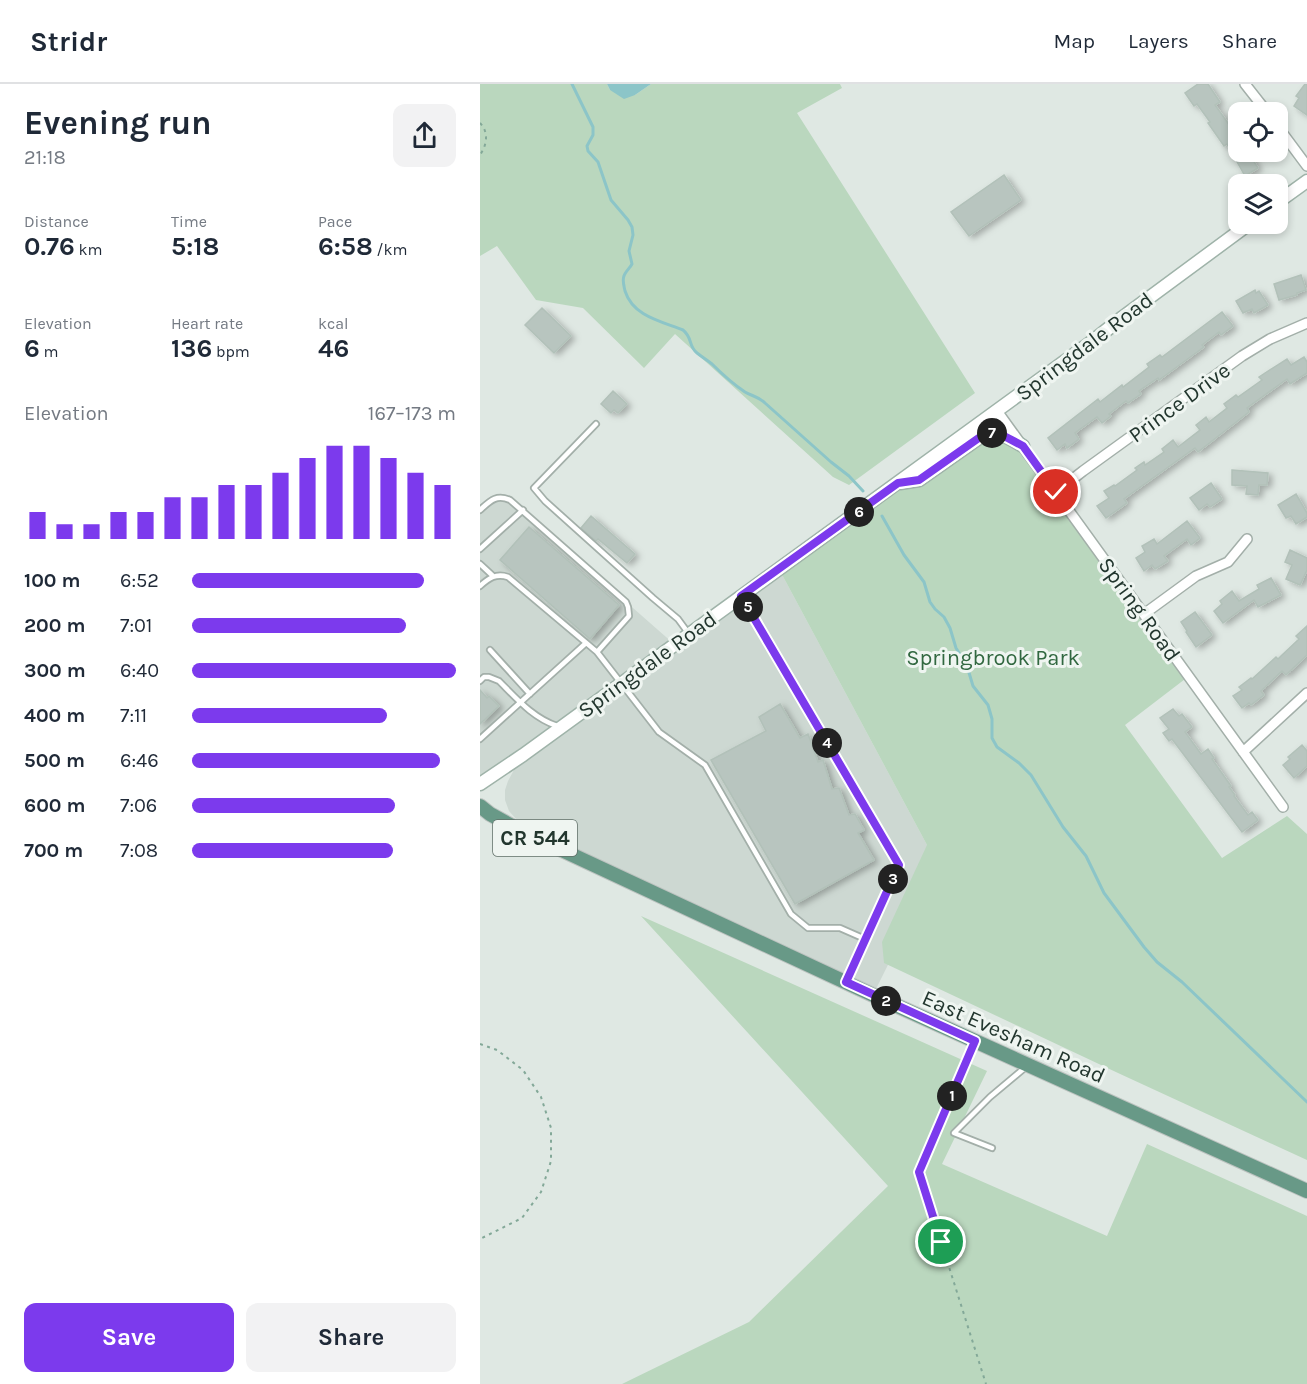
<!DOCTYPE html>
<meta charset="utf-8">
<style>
:root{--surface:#fff;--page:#f2f2f3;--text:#1f2937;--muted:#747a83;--line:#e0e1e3;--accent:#7c3aed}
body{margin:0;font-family:Karla,sans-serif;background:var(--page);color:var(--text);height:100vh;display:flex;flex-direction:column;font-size:22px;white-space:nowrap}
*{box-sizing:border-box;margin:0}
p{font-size:20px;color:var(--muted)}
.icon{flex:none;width:33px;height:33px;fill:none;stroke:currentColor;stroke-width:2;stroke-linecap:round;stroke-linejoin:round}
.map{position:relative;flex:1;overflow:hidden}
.details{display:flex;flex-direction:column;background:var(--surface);width:480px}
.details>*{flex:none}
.tools{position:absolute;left:748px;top:18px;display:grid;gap:12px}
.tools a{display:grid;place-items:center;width:60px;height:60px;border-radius:12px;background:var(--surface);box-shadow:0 3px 9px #0003;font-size:30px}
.pin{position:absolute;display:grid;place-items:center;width:51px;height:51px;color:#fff;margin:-26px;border:3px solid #fff;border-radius:50%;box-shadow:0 2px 6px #0007}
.km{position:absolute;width:30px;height:30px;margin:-15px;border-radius:50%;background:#222;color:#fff;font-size:16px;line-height:30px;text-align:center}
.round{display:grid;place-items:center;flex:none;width:63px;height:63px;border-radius:12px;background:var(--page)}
.head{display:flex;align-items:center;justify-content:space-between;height:102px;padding:0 24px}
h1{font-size:33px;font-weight:700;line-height:45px}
.metrics{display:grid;grid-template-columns:repeat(3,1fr);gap:9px;height:102px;padding:6px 24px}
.metrics div{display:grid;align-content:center}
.metrics b{font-size:26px;font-weight:700}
.metrics small{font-size:16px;font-weight:400}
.metrics p{font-size:16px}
.chart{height:168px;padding:12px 24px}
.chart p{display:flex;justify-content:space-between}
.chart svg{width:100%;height:108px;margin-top:6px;stroke:var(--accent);stroke-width:6}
.button{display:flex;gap:12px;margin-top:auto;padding:12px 24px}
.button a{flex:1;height:69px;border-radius:12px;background:var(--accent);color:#fff;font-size:24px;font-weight:700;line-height:69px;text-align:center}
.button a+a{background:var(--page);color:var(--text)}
ul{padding:0 24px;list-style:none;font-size:20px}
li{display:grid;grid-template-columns:96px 72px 1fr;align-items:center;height:45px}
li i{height:15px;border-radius:8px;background:var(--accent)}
header{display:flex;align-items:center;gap:36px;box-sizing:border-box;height:84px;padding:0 30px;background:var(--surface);border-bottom:2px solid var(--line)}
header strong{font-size:28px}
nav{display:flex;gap:33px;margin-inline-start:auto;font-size:21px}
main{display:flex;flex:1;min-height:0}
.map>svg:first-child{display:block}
.built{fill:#cdd8d2}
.green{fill:#bad7be}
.water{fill:#8cc5c8}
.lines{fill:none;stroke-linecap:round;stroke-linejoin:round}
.stream{stroke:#8cc5c8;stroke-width:3}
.building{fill:#b8c5bf;stroke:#b2c1b9;stroke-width:1.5;filter:url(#shadow)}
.service-casing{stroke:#a3afa9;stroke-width:8}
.minor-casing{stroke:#a3afa9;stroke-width:12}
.secondary-casing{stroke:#9fb3a9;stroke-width:15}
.primary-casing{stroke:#bdc3c0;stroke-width:16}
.path{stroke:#83a898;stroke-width:2;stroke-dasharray:3 4.5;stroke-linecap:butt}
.service{stroke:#fff;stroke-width:4.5}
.minor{stroke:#fff;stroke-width:9}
.secondary{stroke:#fff;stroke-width:12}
.primary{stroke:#689987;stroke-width:14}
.route-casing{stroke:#fff;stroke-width:12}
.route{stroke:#7c3aed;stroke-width:8}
.labels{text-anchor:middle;stroke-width:6;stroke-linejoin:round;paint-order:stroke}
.shield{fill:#eff5f1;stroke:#606f68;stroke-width:1.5}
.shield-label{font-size:21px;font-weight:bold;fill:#22362e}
.street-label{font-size:22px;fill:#22362e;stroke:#eff5f1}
.park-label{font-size:22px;fill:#316840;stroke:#eff5f1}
</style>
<header>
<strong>Stridr</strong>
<nav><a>Map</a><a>Layers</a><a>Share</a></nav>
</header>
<main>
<section class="details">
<div class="head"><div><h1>Evening run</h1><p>21:18</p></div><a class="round"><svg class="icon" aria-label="share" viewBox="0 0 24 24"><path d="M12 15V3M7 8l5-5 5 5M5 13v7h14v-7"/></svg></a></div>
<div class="metrics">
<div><p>Distance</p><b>0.76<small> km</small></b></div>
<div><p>Time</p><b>5:18</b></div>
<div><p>Pace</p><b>6:58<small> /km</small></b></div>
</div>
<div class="metrics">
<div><p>Elevation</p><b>6<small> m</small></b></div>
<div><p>Heart rate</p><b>136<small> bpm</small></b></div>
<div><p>kcal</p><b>46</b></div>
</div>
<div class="chart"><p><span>Elevation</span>167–173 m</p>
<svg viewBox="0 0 160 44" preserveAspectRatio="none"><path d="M5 44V33M15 44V38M25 44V38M35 44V33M45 44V33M55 44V27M65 44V27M75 44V22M85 44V22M95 44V17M105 44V11M115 44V6M125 44V6M135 44V11M145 44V17M155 44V22"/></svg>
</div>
<ul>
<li><b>100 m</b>6:52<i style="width:88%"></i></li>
<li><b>200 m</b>7:01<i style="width:81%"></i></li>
<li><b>300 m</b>6:40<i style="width:100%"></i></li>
<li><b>400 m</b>7:11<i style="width:74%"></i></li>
<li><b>500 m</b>6:46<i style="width:94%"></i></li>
<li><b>600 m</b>7:06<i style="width:77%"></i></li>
<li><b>700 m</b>7:08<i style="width:76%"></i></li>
</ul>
<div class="button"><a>Save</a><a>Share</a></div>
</section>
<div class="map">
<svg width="827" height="1300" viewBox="0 0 827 1300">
<defs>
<filter id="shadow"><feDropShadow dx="4" dy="2.5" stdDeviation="3" flood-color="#0004"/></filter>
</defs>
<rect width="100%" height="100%" fill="#dfe8e3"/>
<!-- built -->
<path class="built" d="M13 414 30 416 194 560 299 485 447 761 464 768 393 911 52 753 29 727 25 716V706L28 697 41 673 0 700V426Z"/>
<!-- green -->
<path class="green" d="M0 0H127L130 6 155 11 171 0H360L362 4 317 29 495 309 369 401 353 393 195 250 164 284 103 224 56 216 17 162 0 172Z
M517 327 709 592 645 641 742 774 807 732 827 750V1076L638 989 404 879 402 858 447 761 299 485Z
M161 832 507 987 462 1080 627 1152 667 1060 827 1132V1300H142L269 1238 408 1102Z"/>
<!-- water -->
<path class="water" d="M127 0H171L155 11 144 15 130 6Z"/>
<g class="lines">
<!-- stream -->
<path class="stream" d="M92 0 113 43V51L107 62 108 67 118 78 131 116 148 136 152 143 153 151 149 167 152 180C150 184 145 188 144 192 142 196 144 202 145 207 153 232 180 237 203 246 213 254 208 262 217 269 222 273 227 276 232 280 242 290 253 300 265 308 272 312 279 313 285 319L351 378 369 392 383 407
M402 432 424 471 444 498 450 518 455 525 464 533 470 544 476 564 487 582 493 602 508 621 512 635V654L517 663 539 679 551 691 583 743 606 772 624 809 664 863 677 878 702 898 827 1018"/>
</g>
<!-- building -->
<path class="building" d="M718 0H728L740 18 735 21 750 42 756 39 759 43V68H768L778 84 765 92 747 60 744 62 728 39 730 38 717 20 714 22 705 9Z
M825 0H827V31L814 22 819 14 816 12Z
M524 91 541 116 489 152 471 128Z
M821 191 826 206 817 209V211L799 216 794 200Z
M775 206 776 209 779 207 788 221 774 229 772 225 763 229 756 217Z
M62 224 91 252 74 269 45 241Z
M742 228 753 242 741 251 739 248 722 261 724 263 690 288 679 296 678 294 659 307 661 310 648 319 646 317 629 330 631 332 622 339 617 333 595 349 599 355 587 364 585 360 577 366 568 354 618 315 620 318 642 301 643 303 669 283 667 280 680 271 682 273Z
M824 273 827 278V289L810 300 807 295 767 324 769 328 718 368 715 364 644 415 647 419 626 434 617 422 629 414 624 407 634 401 635 402 657 386 655 384 664 378 665 381 684 368 682 365 693 356 698 363 720 346 716 341 726 333 729 338 747 324 744 320 756 311 758 313 782 296 779 293 785 289 807 275 811 281Z
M133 307 147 320 138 329 134 326 131 329 121 320Z
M752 386 788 389 787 401H779L778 411 766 410 767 402 752 401Z
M731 399 742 415 730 423 727 420 719 426 710 414Z
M816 410 827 429V433L816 440 811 432 806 434 798 421Z
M111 432 155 470 147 479 118 455 116 457 101 444Z
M707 437 720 454 711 461 707 455 684 472 688 477 675 485 672 481 664 487 656 474 665 468 662 462 674 455 677 460Z
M49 443 139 521 110 555 20 476Z
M810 466 827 474V486L820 501 806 495 812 481 805 478Z
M791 494 801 511 778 523 774 516 743 539 734 527 742 520 740 517 752 507 759 517 779 505 777 501Z
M715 528 732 551 716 563 706 548 707 547 701 538Z
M827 542V571L806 591 802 587 781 607 784 611 771 621 769 619 762 624 753 612 762 606 759 603 771 594 772 595 796 573 798 575 801 572 819 555 816 552Z
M0 606 7 614 9 612 19 622 0 640Z
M300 620 320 654 328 650 338 678 343 676 352 705 359 704 369 731 375 730 384 746 378 749 394 776 315 820 231 676 286 647 279 633Z
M693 625 699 632 702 630 712 643 705 648 721 670 728 665 734 674 732 675 751 702 749 703 755 711 754 712 768 731 772 728 778 736 762 748 692 655 689 657 683 649 689 645 680 634Z
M822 661 827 667V682L814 694 803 681 810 675 808 673Z"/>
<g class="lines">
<!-- service casing -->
<g class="service-casing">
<path id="service" d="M116 340 54 404 65 417 173 514 198 535 209 550
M0 426C10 417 16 410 30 416L146 518 148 523 149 532 117 568
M0 465 43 426
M0 480 13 492
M0 502C9 494 16 489 28 493L117 568 179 648 225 681 311 830 328 844H360L385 855 367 895
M263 515 419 781 385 855
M10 566 50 610
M0 597 4 593H9L19 597C37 615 53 634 77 642
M0 655 106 559
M512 1064 474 1049 510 1013 547 982"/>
</g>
<!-- minor casing -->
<g class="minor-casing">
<path id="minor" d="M765 0 787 28
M798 43 827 82
M517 327 803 723
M576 408 603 387 762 272 790 255 827 239
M664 530 716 492 748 478 767 455
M763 668 827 609"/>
</g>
<!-- secondary casing -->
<g class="secondary-casing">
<path id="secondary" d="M798 118 827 97
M420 399 439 396 503 351C522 348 527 353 543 362
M0 700 43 671 614 256 643 233 769 140"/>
</g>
<!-- primary casing -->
<g class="primary-casing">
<path id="primary" d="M0 722 10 730 41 747 393 911 827 1107"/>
</g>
<!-- path -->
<path class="path" d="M0 39C9 48 7 61 0 71
M0 960 17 966 43 986 61 1013 71 1044V1077L61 1108 42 1134 0 1155
M491 967 439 1088 506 1300"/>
<!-- service -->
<use href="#service" class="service"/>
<!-- minor -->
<use href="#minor" class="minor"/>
<!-- secondary -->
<use href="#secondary" class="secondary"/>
<!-- primary -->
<use href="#primary" class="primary"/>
</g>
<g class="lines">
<!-- route casing -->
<g class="route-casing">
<path id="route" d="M461 1158 439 1088 495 957 366 898 419 781 261 512 418 399 439 396 503 351 514 349 524 352 543 362 576 408"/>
</g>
<!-- route -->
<use href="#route" class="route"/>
</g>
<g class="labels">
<!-- shield labels -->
<rect class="shield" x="13" y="736" width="84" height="36" rx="4.5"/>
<g class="shield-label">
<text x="55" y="761">CR 544</text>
</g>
<!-- street labels -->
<g class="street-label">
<text transform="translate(604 262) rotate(-37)" y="8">Springdale Road</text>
<text transform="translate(699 318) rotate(-36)" y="8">Prince Drive</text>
<text transform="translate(660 525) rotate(54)" y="8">Spring Road</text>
<text transform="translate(167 580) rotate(-36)" y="8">Springdale Road</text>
<text transform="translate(534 952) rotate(24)" y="8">East Evesham Road</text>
</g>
<!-- park labels -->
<g class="park-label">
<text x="513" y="581">Springbrook Park</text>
</g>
</g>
</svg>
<div class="tools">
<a><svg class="icon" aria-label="locate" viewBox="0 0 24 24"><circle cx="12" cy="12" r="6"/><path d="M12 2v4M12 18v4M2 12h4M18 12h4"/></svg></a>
<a><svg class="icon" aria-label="layers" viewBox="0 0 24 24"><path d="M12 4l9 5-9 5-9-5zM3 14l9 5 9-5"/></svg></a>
</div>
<div class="pin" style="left:461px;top:1158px;background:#1e9e55"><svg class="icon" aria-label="arrive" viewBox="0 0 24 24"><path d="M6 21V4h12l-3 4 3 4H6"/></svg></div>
<div class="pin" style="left:576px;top:408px;background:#d93025"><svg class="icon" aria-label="check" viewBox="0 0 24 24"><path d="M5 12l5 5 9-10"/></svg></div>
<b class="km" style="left:472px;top:1012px">1</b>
<b class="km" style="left:406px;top:917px">2</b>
<b class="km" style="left:413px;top:795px">3</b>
<b class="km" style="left:347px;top:659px">4</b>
<b class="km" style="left:268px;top:523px">5</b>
<b class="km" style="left:379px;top:428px">6</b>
<b class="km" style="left:512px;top:349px">7</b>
</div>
</main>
